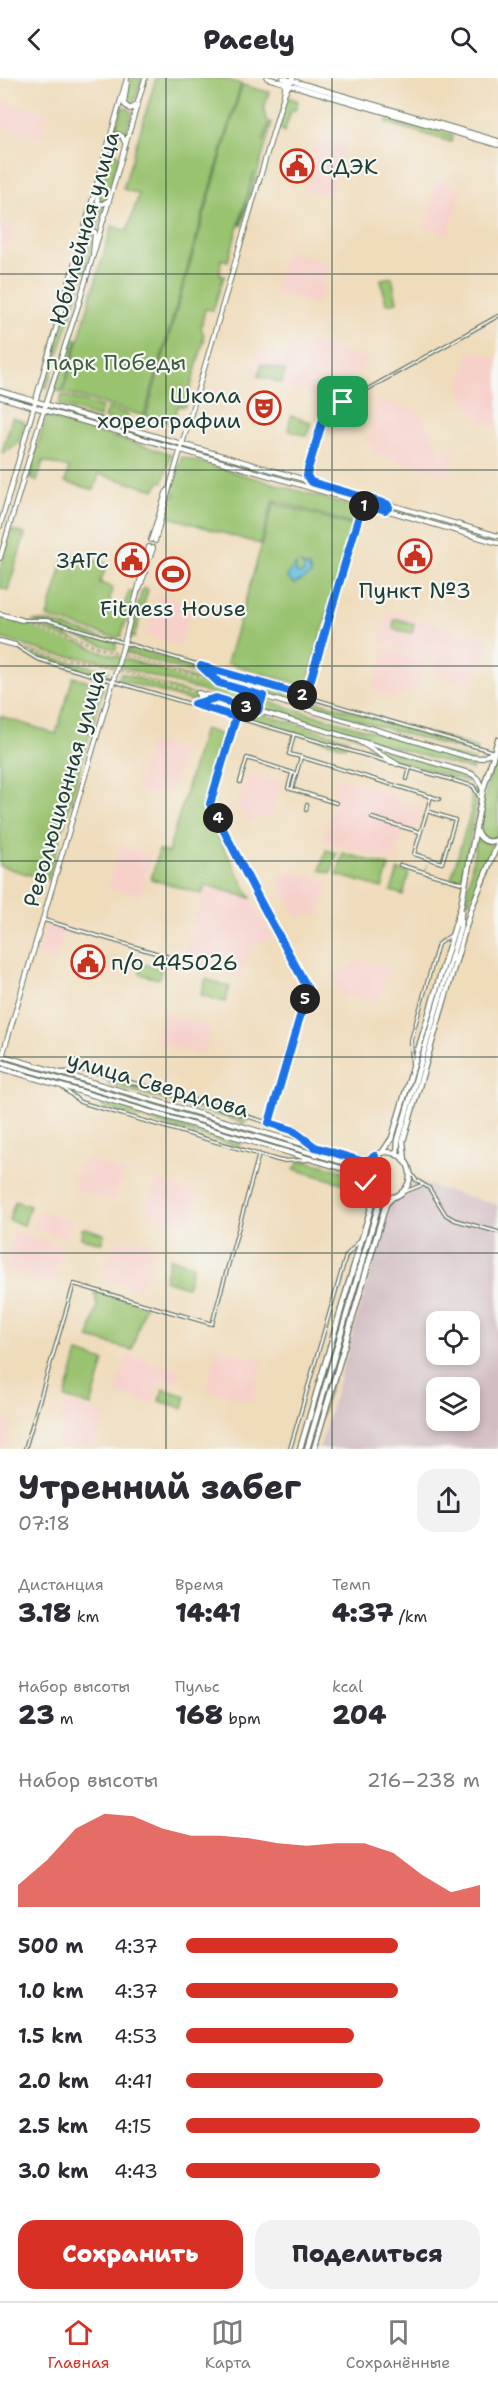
<!DOCTYPE html>
<html lang="ru">
<meta charset="utf-8">
<style>
:root{--surface:#fff;--page:#f2f2f3;--text:#2b2b33;--muted:#7c7c81;--line:#e1e1e2;--accent:#d93025}
body{margin:0;font-family:"Shantell Sans",sans-serif;background:var(--page);color:var(--text);height:100vh;display:flex;flex-direction:column;font-size:22px;white-space:nowrap}
*{box-sizing:border-box;margin:0}
p{font-size:20px;color:var(--muted)}
.icon{flex:none;width:33px;height:33px;fill:none;stroke:currentColor;stroke-width:2;stroke-linecap:round;stroke-linejoin:round}
.map{position:relative;height:1371px;overflow:hidden}
.drawer{display:flex;flex-direction:column;background:var(--surface);flex:1}
.drawer>*{flex:none}
.fabs{position:absolute;left:426px;top:1233px;display:grid;gap:12px}
.fabs a{display:grid;place-items:center;width:54px;height:54px;border-radius:12px;background:var(--surface);box-shadow:0 3px 9px #0003;font-size:30px}
.pin{position:absolute;display:grid;place-items:center;width:51px;height:51px;color:#fff;margin:-26px;border-radius:12px;box-shadow:0 3px 9px #0006}
.km{position:absolute;width:30px;height:30px;margin:-15px;border-radius:50%;background:#222;color:#fff;font-size:16px;line-height:30px;text-align:center}
.round{display:grid;place-items:center;flex:none;width:63px;height:63px;border-radius:18px;background:var(--page)}
.head{display:flex;align-items:center;justify-content:space-between;height:102px;padding:0 18px}
h1{font-size:33px;font-weight:800;line-height:45px}
.metrics{display:grid;grid-template-columns:repeat(3,1fr);gap:9px;height:102px;padding:6px 18px}
.metrics div{display:grid;align-content:center}
.metrics b{font-size:26px;font-weight:800}
.metrics small{font-size:16px;font-weight:400}
.metrics p{font-size:16px}
.chart{height:168px;padding:12px 18px}
.chart p{display:flex;justify-content:space-between}
.chart svg{width:100%;height:108px;margin-top:6px;fill:var(--accent);opacity:.7}
.action{display:flex;gap:12px;margin-top:auto;padding:12px 18px}
.action a{flex:1;height:69px;border-radius:18px;background:var(--accent);color:#fff;font-size:24px;font-weight:800;line-height:69px;text-align:center}
.action a+a{background:var(--page);color:var(--text)}
ul{padding:0 18px;list-style:none;font-size:20px}
li{display:grid;grid-template-columns:96px 72px 1fr;align-items:center;height:45px}
li i{height:15px;border-radius:8px;background:var(--accent)}
header{display:flex;justify-content:space-between;align-items:center;height:78px;padding:0 18px;background:var(--surface);font-size:27px;font-weight:800}
.dock{display:flex;justify-content:space-around;align-items:center;height:84px;border-top:2px solid var(--line);background:var(--surface);font-size:16px;color:var(--muted)}
.dock a{display:grid;justify-items:center;gap:3px}
.dock .selected{color:var(--accent)}
.map>svg:first-child{display:block}
.built{fill:#f7d0ca}
.industrial{fill:#d2bec2;fill-rule:evenodd}
.green{fill:#9ac36f;stroke:#5c8052;stroke-width:1.5}
.water{fill:#60bfde;stroke:#407e89;stroke-width:1.5}
.lines{fill:none;stroke-linecap:round;stroke-linejoin:round}
.minor-tunnel{stroke:#c5bca0;stroke-width:2;stroke-dasharray:2 1;stroke-linecap:butt}
.secondary-tunnel{stroke:#c5bca0;stroke-width:4;stroke-dasharray:4 2;stroke-linecap:butt}
.minor-casing{stroke:#687563;stroke-width:4.5}
.secondary-casing{stroke:#687563;stroke-width:6}
.primary-casing{stroke:#687563;stroke-width:7}
.minor{stroke:#fff;stroke-width:2}
.secondary{stroke:#fff;stroke-width:4}
.primary{stroke:#fff;stroke-width:4.5}
.secondary-bridge-casing{stroke:#687563;stroke-width:6;stroke-linecap:butt}
.secondary-bridge{stroke:#fff;stroke-width:4}
.route-casing{stroke:#fff;stroke-width:12}
.route{stroke:#1a73e8;stroke-width:8}
.grid{fill:none;stroke:#1f3d34;stroke-width:1.5;stroke-opacity:0.55}
.labels{text-anchor:middle;stroke-width:4.5;stroke-linejoin:round;paint-order:stroke}
.poi-label{font-size:22px;fill:#1f3d34;stroke:#f6f6f2;text-anchor:start}
.street-label{font-size:22px;fill:#1f3d34;stroke:#f6f6f2}
.park-label{font-size:22px;fill:#3e5e43;stroke:#f6f6f2}
</style>
<header><svg class="icon" aria-label="back" viewBox="0 0 24 24"><path d="M15 5l-7 7 7 7"/></svg>Pacely<svg class="icon" aria-label="search" viewBox="0 0 24 24"><circle cx="10" cy="10" r="6"/><path d="M15 15l6 6"/></svg></header>
<div class="map">
<svg width="498" height="1371" viewBox="0 0 498 1371">
<rect width="100%" height="100%" fill="#f6f6f2"/>
<filter id="ink" filterUnits="userSpaceOnUse"><feTurbulence type="fractalNoise" baseFrequency=".0167" numOctaves="2"/><feDisplacementMap in="SourceGraphic" scale="12" xChannelSelector="R" yChannelSelector="G"/><feConvolveMatrix kernelMatrix="1 2 1 2 8 2 1 2 1" color-interpolation-filters="sRGB"/></filter>
<filter id="wash" filterUnits="userSpaceOnUse"><feTurbulence type="fractalNoise" baseFrequency=".008" numOctaves="4" result="noise"/><feDisplacementMap in="SourceGraphic" scale="24" xChannelSelector="R" yChannelSelector="G"/><feGaussianBlur stdDeviation="1.35" result="paint"/><feColorMatrix in="noise" values="0 0 0 0 0 0 0 0 0 0 0 0 0 0 0 0 0 1.4 0 .05"/><feComposite in="paint" operator="in"/></filter>
<g filter="url(#wash)">
<rect width="100%" height="100%" fill="#efdcbb"/>
<!-- built -->
<path class="built" d="M0 22 47 36 41 60 0 48Z
M321 60 345 67 330 119 303 112 317 62Z
M437 102 462 110 448 157 424 149Z
M0 145 14 148 8 171 0 169Z
M285 172 330 185 319 222 314 226 273 214Z
M312 265 366 280 362 293 316 318 251 299 259 268 287 277Z
M470 272 498 280V349L478 343 459 311Z
M378 322 418 333 440 371 456 375 450 398 372 376 374 366 366 364Z
M158 516 192 526 180 567 146 557Z
M388 532 489 562 474 608 432 595 436 581 383 566 379 560Z
M385 571 426 583 419 609 397 621 375 614 376 611 373 610Z
M150 664 183 673 170 717 158 714 156 718 136 713Z
M247 695 281 705 272 738 267 737 249 745 238 725Z
M338 700 389 714 388 719 423 729 416 754 405 751 395 784 323 763 335 719 332 718Z
M120 767 152 777 140 818 108 809Z
M293 793 329 804 319 838 309 835 298 840 277 802Z
M204 806 251 820 272 859 250 871 242 899 183 882Z
M47 845 76 853 74 859 64 856 55 883 37 877Z
M360 882 389 890 379 925 353 918 343 920 331 896Z
M164 935 211 949 202 977 156 964Z
M81 1080 124 1093 115 1124 72 1111Z
M156 1102 199 1115 190 1148 146 1135Z
M37 1132 73 1142 68 1161 32 1150Z
M14 1154 63 1168 52 1205 4 1191Z
M133 1160 155 1166 142 1212 103 1201 114 1161 131 1166Z
M218 1270 263 1283 252 1324 206 1311Z
M127 1276 180 1292 176 1306 161 1301 153 1326 116 1315Z
M66 1324 105 1336 95 1370 77 1365 75 1371 57 1367 63 1345 60 1344Z
M0 1342 12 1345 4 1371H0Z"/>
<!-- industrial -->
<path class="industrial" d="M413 1103 498 1127V1371H319L390 1126 408 1117ZM436 1244H470V1276H436ZM436 1310H470V1342H436Z"/>
<!-- green -->
<path class="green" d="M131 0H142L134 27 130 29 125 24Z
M156 0H222L241 6 144 338 63 314 112 148 127 153 139 116 123 111Z
M242 7 269 14C265 25 261 35 269 45L263 64 270 44 272 45 242 148 240 147 254 94 228 183 221 181 220 197 224 198 213 232 205 231 201 249 204 257 202 262H204L185 329 178 328 172 345 146 338Z
M286 18 298 23 295 32 291 33 284 54 278 48Z
M122 29 132 33 125 57 115 53Z
M389 39 453 57 451 64 387 45Z
M110 71 118 76V83L106 122 99 125 97 119Z
M94 127 104 130 97 152 87 148Z
M89 153 92 154 94 159 88 183 79 179 86 155Z
M78 180 88 185 47 310 44 309 56 257Z
M392 199 397 224 386 226 381 201Z
M73 258 77 262 62 314 54 312Z
M262 286 285 293 282 305 258 298Z
M62 317 102 329 99 339 59 327Z
M107 330 127 336 131 344 129 348 104 340Z
M58 331 174 366 173 368 57 334Z
M50 338H53L52 341 171 376 163 404 160 403 155 412 99 396 94 412 65 404 69 390 43 383 37 403 31 401 35 386 30 400 28 399 45 342Z
M291 338 311 344 307 358 288 352Z
M12 340 25 344 19 364 5 375H2Z
M182 379 361 431 356 447 273 422 260 466 170 439 164 437 169 419 176 418V416L171 412Z
M274 425 353 448 306 608 227 585Z
M12 452 25 456 8 512 0 510V490Z
M66 474 107 486 100 505 113 509 109 524 124 528 129 513 135 515 121 558 116 560 47 539Z
M146 510 148 512 134 560 129 559 142 512Z
M0 538 61 556 99 573 255 619 258 625 253 628 97 582 56 577 0 560Z
M397 541 414 546 412 555 393 551 394 542Z
M32 543 50 544 116 564V572Z
M134 570 200 590 211 600 126 575 128 571Z
M24 572 60 582 109 592 106 600 38 580Z
M209 592 478 670 476 676 220 603Z
M121 595 196 617 197 622 192 623 123 603 119 600Z
M73 599 104 607 48 802 0 788V638L56 656Z
M215 623 238 630 236 637 198 626Z
M266 623 475 683 472 692 265 631 263 629Z
M239 633 253 637 255 634 348 661 345 669 238 638Z
M204 651 222 657 202 729 251 820 205 807 202 816 151 801 159 772 168 775Z
M367 667 465 696 470 699 469 704 394 682Z
M498 673V755C494 761 490 763 483 760L478 752 488 704Z
M471 710 478 715 462 800 459 802 451 801 471 733Z
M476 762 493 767 469 824 466 823Z
M326 772 337 775 331 795 320 792Z
M343 775 389 788 382 810 337 797Z
M398 792 409 795 403 817 391 813Z
M144 886 161 891 160 900 157 901 140 896 141 887Z
M206 901 230 909 225 924 201 917Z
M110 1000 247 1040 245 1045 108 1006Z
M106 1017 348 1088V1089L105 1018Z
M104 1023 236 1062 241 1065 239 1069 102 1029Z
M307 1083 347 1094 345 1106 294 1091 299 1084Z
M15 1123 30 1128 24 1147 9 1142Z
M85 1150 104 1156 102 1165 81 1160 82 1151Z
M170 1180 193 1187 187 1209 164 1202Z
M355 1192H356L306 1360Z
M362 1194 363 1195 314 1362H313Z
M94 1212 145 1227 132 1272 89 1260 97 1229Z
M78 1275 104 1283 91 1328 65 1320Z
M163 1311 186 1318 183 1330 159 1323Z"/>
<!-- water -->
<path class="water" d="M300 486 309 489 311 497 294 506 287 500 290 493 296 487V495L301 496 304 494V489Z"/>
</g>
<g filter="url(#ink)">
<g class="lines">
<!-- minor-tunnel -->
<path class="minor-tunnel" d="M425 791 427 786"/>
<!-- secondary-tunnel -->
<path class="secondary-tunnel" d="M22 542 62 554 100 570 218 605
M15 567 55 579 96 585 198 615"/>
<!-- minor casing -->
<g class="minor-casing">
<path id="minor" d="M310 403 307 395 325 335 498 238
M24 542H47L494 674
M15 567 37 581 392 685
M306 617 361 431 366 426
M197 625 214 620
M236 639 210 726 308 911 269 1045
M301 679 439 721
M397 686 473 708 480 720
M292 696 288 710 336 725
M407 701 410 690
M240 704 247 680 296 696
M292 711 301 679 289 676 294 656
M306 732 307 727
M427 733 455 742 442 785 414 776Z
M427 733 431 718
M372 740 420 754
M400 787 465 806
M44 842 176 881
M412 986 411 962 438 866 451 857
M62 994 88 992 193 1022 292 1052 313 1068
M62 1009 80 1024 281 1083 307 1082
M409 1092 416 1102 429 1110 446 1137 455 1142 498 1154
M399 1116 422 1107
M25 1371 74 1206 212 1246 259 1076
M290 1371 346 1178 361 1161"/>
</g>
<!-- secondary casing -->
<g class="secondary-casing">
<path id="secondary" d="M267 0 498 67
M283 0 498 63
M127 4 124 26 130 31 135 28
M284 16 293 0
M110 62C114 57 117 54 122 58L125 65
M97 114 98 125 103 126 107 123
M84 154 89 151 95 154 93 175
M0 313 498 458
M0 319 498 465
M0 448 127 0
M151 462 166 415 169 411 284 17 286 0
M155 463 169 411
M0 480 39 347 79 225 145 0
M146 481 149 469
M149 482 153 470
M139 511 147 489
M0 536 22 542
M0 563 15 567
M123 569 144 488
M202 588 219 605 468 679 481 680 494 674
M194 626 200 621 198 615 472 696 478 701 483 712
M259 633 263 618
M360 664 397 686
M3 978 361 1083H367L375 1078
M1 984 359 1089 364 1099
M0 986 114 600
M0 990 358 1095 362 1097 366 1105"/>
</g>
<!-- primary casing -->
<g class="primary-casing">
<path id="primary" d="M476 752C480 762 489 767 498 761
M364 1097a23 23 0 1 1 46 0a23 23 0 1 1-46 0Z
M382 1075 392 1060 461 828 483 712 498 662
M397 1077 398 1062 460 850 461 833
M405 1083 403 1063 471 831 498 765
M300 1371 373 1123 371 1114
M307 1371 381 1119
M314 1371 386 1126 393 1119"/>
</g>
<!-- minor -->
<use href="#minor" class="minor"/>
<!-- secondary -->
<use href="#secondary" class="secondary"/>
<!-- primary -->
<use href="#primary" class="primary"/>
<!-- secondary-bridge casing -->
<g class="secondary-bridge-casing">
<path id="secondary-bridge" d="M114 600 123 569"/>
</g>
<!-- secondary-bridge -->
<use href="#secondary-bridge" class="secondary-bridge"/>
</g>
</g>
<g class="lines" filter="url(#ink)">
<!-- route casing -->
<g class="route-casing">
<path id="route" d="M343 324 325 335 308 391 307 398 311 404 387 426 389 429 385 432 366 426 361 431 306 618 201 588 219 605 263 618 258 633 216 620 194 626 236 639 210 726 258 819 308 911 269 1045 292 1052 315 1069 361 1083H367L375 1078 365 1091 366 1105"/>
</g>
<!-- route -->
<use href="#route" class="route"/>
</g>
<!-- grid -->
<path class="grid" d="M166 0V1371M332 0V1371M0 196H498M0 392H498M0 588H498M0 783H498M0 979H498M0 1175H498"/>
<!-- icons -->
<defs>
<g id="civic-ring" transform="scale(1.725)"><circle r="9.5" fill="#f6f6f2" stroke="#c8321e" stroke-width="1.5"/><path d="M-.6-6.5H3V-4.5H.6V-3L4-1V1h2V6H-6V1h2V-1L-.6-3ZM-1.2 2.5V6h2.4V2.5Z" fill="#c8321e"/></g>
<g id="theatre-ring" transform="scale(1.725)"><circle r="9.5" fill="#f6f6f2" stroke="#c8321e" stroke-width="1.5"/><path d="M-5-5.5Q0-4 5-5.5V0Q5 5 0 6Q-5 5-5 0ZM-3.3-2.5H-1v1.5H-3.3ZM1-2.5H3.3v1.5H1ZM-2.8 1Q0 5.5 2.8 1Z" fill="#c8321e"/></g>
<g id="stadium-ring" transform="scale(1.725)"><circle r="9.5" fill="#f6f6f2" stroke="#c8321e" stroke-width="1.5"/><path d="M0-5a6.5 5 0 1 0 0 10a6.5 5 0 1 0 0-10ZM-3.5-1.8h7v3.6h-7Z" fill="#c8321e"/></g>
</defs>
<g fill-rule="evenodd">
<use href="#civic-ring" x="297" y="88"/>
<use href="#theatre-ring" x="264" y="330"/>
<use href="#civic-ring" x="415" y="478"/>
<use href="#civic-ring" x="132" y="482"/>
<use href="#stadium-ring" x="173" y="496"/>
<use href="#civic-ring" x="88" y="884"/>
</g>
<g class="labels">
<!-- poi labels -->
<g class="poi-label">
<text x="320" y="96">СДЭК</text>
<text x="241" y="325" text-anchor="end">Школа<tspan x="241" dy="25">хореографии</tspan></text>
<text x="109" y="490" text-anchor="end">ЗАГС</text>
<text x="415" y="520" text-anchor="middle">Пункт №3</text>
<text x="173" y="538" text-anchor="middle">Fitness House</text>
<text x="111" y="892">п/о 445026</text>
</g>
<!-- street labels -->
<g class="street-label">
<text transform="translate(84 150) rotate(-74)" y="8">Юбилейная улица</text>
<text transform="translate(64 710) rotate(-74)" y="8">Революционная улица</text>
<text transform="translate(158 1006) rotate(16)" y="8">улица Свердлова</text>
</g>
<!-- park labels -->
<g class="park-label">
<text x="116" y="292">парк Победы</text>
</g>
</g>
</svg>
<div class="fabs">
<a><svg class="icon" aria-label="locate" viewBox="0 0 24 24"><circle cx="12" cy="12" r="6"/><path d="M12 2v4M12 18v4M2 12h4M18 12h4"/></svg></a>
<a><svg class="icon" aria-label="layers" viewBox="0 0 24 24"><path d="M12 4l9 5-9 5-9-5zM3 14l9 5 9-5"/></svg></a>
</div>
<div class="pin" style="left:343px;top:324px;background:#1e9e55"><svg class="icon" aria-label="arrive" viewBox="0 0 24 24"><path d="M6 21V4h12l-3 4 3 4H6"/></svg></div>
<div class="pin" style="left:366px;top:1105px;background:#d93025"><svg class="icon" aria-label="check" viewBox="0 0 24 24"><path d="M5 12l5 5 9-10"/></svg></div>
<b class="km" style="left:364px;top:428px">1</b>
<b class="km" style="left:302px;top:617px">2</b>
<b class="km" style="left:246px;top:629px">3</b>
<b class="km" style="left:218px;top:740px">4</b>
<b class="km" style="left:305px;top:921px">5</b>
</div>
<section class="drawer">
<div class="head"><div><h1>Утренний забег</h1><p>07:18</p></div><a class="round"><svg class="icon" aria-label="share" viewBox="0 0 24 24"><path d="M12 15V3M7 8l5-5 5 5M5 13v7h14v-7"/></svg></a></div>
<div class="metrics">
<div><p>Дистанция</p><b>3.18<small> km</small></b></div>
<div><p>Время</p><b>14:41</b></div>
<div><p>Темп</p><b>4:37<small> /km</small></b></div>
</div>
<div class="metrics">
<div><p>Набор высоты</p><b>23<small> m</small></b></div>
<div><p>Пульс</p><b>168<small> bpm</small></b></div>
<div><p>kcal</p><b>204</b></div>
</div>
<div class="chart"><p><span>Набор высоты</span>216–238 m</p>
<svg viewBox="0 0 160 44" preserveAspectRatio="none"><path d="M0 44V35L10 25L20 12L30 6L40 7L50 12L60 15L70 15L80 16L90 18L100 19L110 18L120 18L130 22L140 31L150 38L160 35V44z"/></svg>
</div>
<ul>
<li><b>500 m</b>4:37<i style="width:72%"></i></li>
<li><b>1.0 km</b>4:37<i style="width:72%"></i></li>
<li><b>1.5 km</b>4:53<i style="width:57%"></i></li>
<li><b>2.0 km</b>4:41<i style="width:67%"></i></li>
<li><b>2.5 km</b>4:15<i style="width:100%"></i></li>
<li><b>3.0 km</b>4:43<i style="width:66%"></i></li>
</ul>
<div class="action"><a>Сохранить</a><a>Поделиться</a></div>
</section>
<nav class="dock">
<a class="selected"><svg class="icon" aria-label="home" viewBox="0 0 24 24"><path d="M3 11l9-7 9 7M6 9v11h12V9"/></svg>Главная</a>
<a><svg class="icon" aria-label="map" viewBox="0 0 24 24"><path d="M3 6l6-2 6 2 6-2v14l-6 2-6-2-6 2zM9 4v14M15 6v14"/></svg>Карта</a>
<a><svg class="icon" aria-label="saved" viewBox="0 0 24 24"><path d="M7 4h10v16l-5-4-5 4z"/></svg>Сохранённые</a>
</nav>
